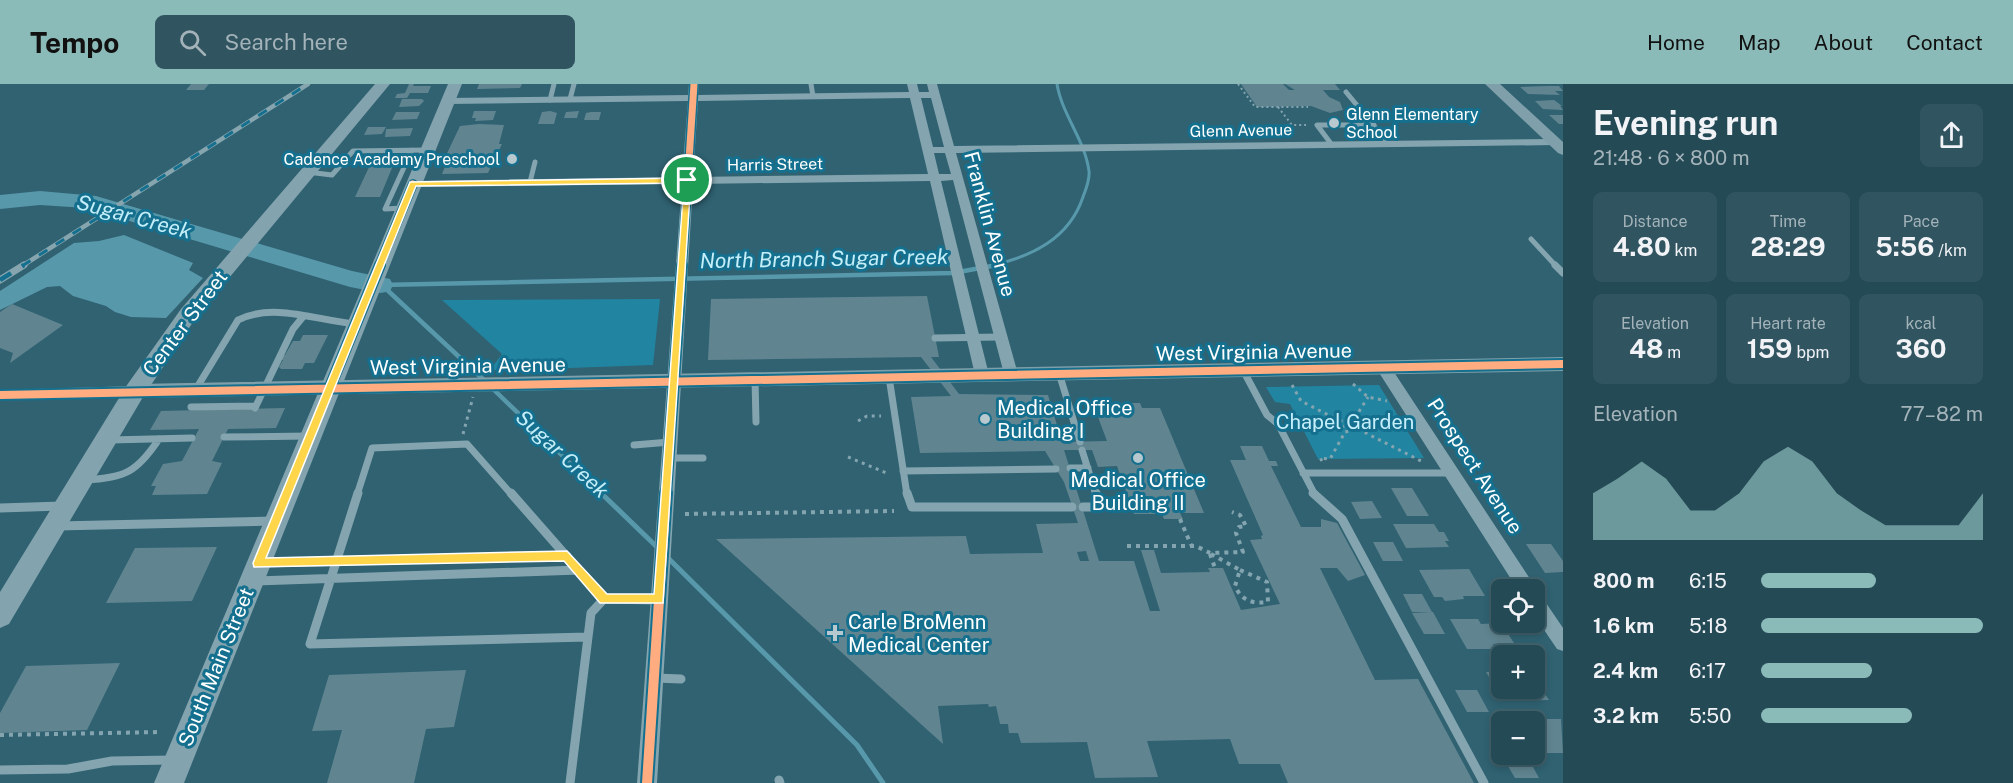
<!DOCTYPE html>
<meta charset="utf-8">
<style>
:root{--surface:#244a56;--page:#305460;--text:#f1f3f6;--muted:#a3b3b9;--line:#41626c;--accent:#8bbbb9}
body{margin:0;font-family:"Public Sans",sans-serif;background:var(--page);color:var(--text);height:100vh;display:flex;flex-direction:column;font-size:22px;white-space:nowrap}
*{box-sizing:border-box;margin:0}
p{font-size:20px;color:var(--muted)}
.icon{flex:none;width:33px;height:33px;fill:none;stroke:currentColor;stroke-width:2;stroke-linecap:round;stroke-linejoin:round}
.map{position:relative;flex:1;overflow:hidden}
.details{display:flex;flex-direction:column;background:var(--surface);width:450px}
.details>*{flex:none}
.buttons{position:absolute;left:1491px;top:495px;display:grid;gap:12px}
.buttons a{display:grid;place-items:center;width:54px;height:54px;border-radius:9px;background:var(--surface);box-shadow:0 3px 9px #0003,0 0 0 2px var(--line);font-size:30px}
.pin{position:absolute;display:grid;place-items:center;width:51px;height:51px;color:#fff;margin:-26px;border:3px solid #fff;border-radius:50%;box-shadow:0 2px 6px #0007}
.round{display:grid;place-items:center;flex:none;width:63px;height:63px;border-radius:9px;background:var(--page)}
.overview{display:flex;align-items:center;justify-content:space-between;height:102px;padding:0 30px}
h1{font-size:33px;font-weight:700;line-height:45px}
.metrics{display:grid;grid-template-columns:repeat(3,1fr);gap:9px;height:102px;padding:6px 30px}
.metrics div{display:grid;align-content:center;border-radius:9px;background:var(--page);text-align:center}
.metrics b{font-size:26px;font-weight:700}
.metrics small{font-size:16px;font-weight:400}
.metrics p{font-size:16px}
.chart{height:168px;padding:12px 30px}
.chart p{display:flex;justify-content:space-between}
.chart svg{width:100%;height:108px;margin-top:6px;fill:var(--accent);opacity:.7}
ul{padding:0 30px;list-style:none;font-size:20px}
li{display:grid;grid-template-columns:96px 72px 1fr;align-items:center;height:45px}
li i{height:15px;border-radius:8px;background:var(--accent)}
header{display:flex;align-items:center;gap:36px;box-sizing:border-box;height:84px;padding:0 30px;background:var(--accent);color:#111}
header strong{font-size:28px}
nav{display:flex;gap:33px;margin-inline-start:auto;font-size:21px}
.search{width:420px;height:54px;background:var(--page);display:flex;align-items:center;gap:15px;box-sizing:border-box;padding:0 21px;border-radius:9px;color:var(--muted);font-size:22px}
main{display:flex;flex:1;min-height:0}
.map>svg:first-child{display:block}
.green{fill:#2185a2}
.water{fill:#5898ab}
.lines{fill:none;stroke-linecap:round;stroke-linejoin:round}
.stream-far2{stroke:#5898ab;stroke-width:3}
.stream-far1{stroke:#5898ab;stroke-width:4.5}
.stream{stroke:#5898ab;stroke-width:5}
.river{fill:#5898ab;fill-rule:evenodd}
.building{fill:#608590;fill-rule:evenodd}
.path-far2{stroke:#84a5af;stroke-width:2;stroke-dasharray:2 3;stroke-linecap:butt}
.path-far1{stroke:#84a5af;stroke-width:3;stroke-dasharray:3 4.5;stroke-linecap:butt}
.path{stroke:#84a5af;stroke-width:4;stroke-dasharray:4 5;stroke-linecap:butt}
.lane-far2{stroke:#84a5af;stroke-width:5}
.lane-far1{stroke:#84a5af;stroke-width:7}
.lane{stroke:#84a5af;stroke-width:9}
.street{fill:#84a5af;fill-rule:evenodd}
.secondary{fill:#7fa0aa;fill-rule:evenodd}
.primary{fill:#83a3ae;fill-rule:evenodd}
.rail-far1-casing{stroke:#86a5ae;stroke-width:4.5}
.rail-casing{stroke:#86a5ae;stroke-width:7}
.rail-far1{stroke:#14708e;stroke-width:3;stroke-dasharray:10;stroke-linecap:butt}
.rail{stroke:#14708e;stroke-width:4.5;stroke-dasharray:13;stroke-linecap:butt}
.cycleway-far2-casing{stroke:#14708e;stroke-width:10}
.cycleway-far1-casing{stroke:#14708e;stroke-width:12}
.cycleway-casing{stroke:#14708e;stroke-width:14}
.cycleway-far2{stroke:#ffac80;stroke-width:7}
.cycleway-far1{stroke:#ffac80;stroke-width:8}
.cycleway{stroke:#ffac80;stroke-width:10}
.route{fill:#ffd54a;stroke:#fff;stroke-width:1.5;fill-rule:evenodd}
.poi-dot{fill:#b7c8ce;stroke:#14708e;stroke-width:2}
.labels{text-anchor:middle;stroke-width:6;stroke-linejoin:round;paint-order:stroke}
.far-poi-label{font-size:16px;fill:#fff;stroke:#14708e;text-anchor:start}
.far-street-label{font-size:16px;fill:#fff;stroke:#14708e}
.street-label{font-size:20px;fill:#fff;stroke:#14708e}
.poi-label{font-size:20px;fill:#fff;stroke:#14708e;text-anchor:start}
.park-label{font-size:20px;fill:#c6effc;stroke:#14708e}
.water-label{font-size:21px;font-style:italic;fill:#c4eef9;stroke:#14708e}
</style>
<header>
<strong>Tempo</strong>
<div class="search"><svg class="icon" aria-label="search" viewBox="0 0 24 24"><circle cx="10" cy="10" r="6"/><path d="M15 15l6 6"/></svg>Search here</div>
<nav><a>Home</a><a>Map</a><a>About</a><a>Contact</a></nav>
</header>
<main>
<div class="map">
<svg width="1563" height="699" viewBox="0 0 1563 699">
<rect width="100%" height="100%" fill="#306272"/>
<!-- green -->
<path class="green" d="M660 215 653 281 512 286H490L502 270 442 216Z
M1379 301 1424 374 1318 375 1290 320 1275 318 1266 303Z"/>
<!-- water -->
<path class="water" d="M124 151 193 179 189 186 203 194 166 234 131 233 115 228 106 222 73 212 60 202 47 203 0 226V207L74 159 99 157Z"/>
<g class="lines">
<!-- stream-far2 -->
<path class="stream-far2" d="M991 182C1032 172 1069 155 1083 113 1086 105 1090 96 1089 87 1085 56 1062 31 1057 0"/>
<!-- stream-far1 -->
<path class="stream-far1" d="M381 201 953 189 997 181
M384 203 485 297
M491 303 603 411"/>
<!-- stream -->
<path class="stream" d="M601 409 658 464
M668 474 857 661 883 699"/>
<!-- river -->
<path class="river" d="M40 107 96 112 352 187 390 195 393 201 390 207 381 209 350 203 86 124 40 121 0 125V111Z"/>
</g>
<!-- building -->
<path class="building" d="M191 0H209L204 6H186Z
M409 0H414L413 2H431L428 9H410L407 14H395L397 10 405 9Z
M479 0H522L520 4 477 5Z
M1241 0H1283L1289 6H1295L1285 0H1335L1340 6H1323L1329 13 1340 18 1343 26 1330 29 1311 22 1257 23Z
M1548 2H1559L1563 7H1555L1560 11 1528 10 1520 3Z
M402 15H422L424 17 419 22 399 23Z
M1554 16 1562 22H1560L1563 26 1543 25 1535 17Z
M474 27H496L493 36 475 37 476 34H472Z
M550 27 557 29 554 40H538L542 28Z
M579 27 577 34H564L566 28Z
M396 28H420L417 35 392 36Z
M591 28H601L599 36H584L586 29Z
M1549 31H1563V40H1559Z
M479 40 504 41 499 60H502L488 89 442 90 446 80H442L460 42Z
M368 43H386L382 50 364 51Z
M413 44 410 52 385 53 386 45Z
M371 79H394L380 113H355Z
M927 212 939 273H931L959 310 1048 311 1062 358 1107 357 1095 325 1122 324 1120 319H1140L1142 324H1160L1204 429H1180L1183 435H1164L1162 430H1134L1117 382 1098 383 1092 366H1064L1099 477H1134L1150 527H1160L1141 466H1154L1161 489 1210 488 1208 484H1223L1241 526 1280 520 1250 456 1262 455 1261 452 1263 451 1230 376H1246L1240 362H1262L1269 377H1276L1278 382H1271L1301 443H1321V435L1337 439 1365 491 1348 497 1337 484H1320L1375 596 1418 595 1474 699H1288L1280 680H1239L1230 655 1147 657 1158 693 1095 694 1087 658 1021 659 1018 649H1009L1008 640H1000L996 622 989 623 988 620 938 622 943 660 716 455 966 452 970 470 1043 469 1036 440 1078 439 1064 398 1045 367 920 369 911 313 951 312 921 273 708 276 711 215ZM1086 467 1089 477H1080L1077 468Z
M12 220 63 241 10 279 13 269 0 264V228Z
M303 251H328L314 279H305L302 285H281L279 283 283 276H279L282 271H285L293 257H300Z
M285 324 276 344 228 345 212 377 222 379 207 410 152 411 156 402H151L163 380 182 377 199 345 150 346 161 327Z
M1391 404H1412L1429 432H1407Z
M1372 417 1382 434 1360 435 1351 418Z
M1393 440H1434L1439 448H1444L1449 457H1445L1449 463 1406 464Z
M1373 458H1393L1403 477H1383Z
M1526 460H1551L1563 477V488L1545 489Z
M217 463 192 517 106 519 135 464Z
M1469 485 1485 512H1463L1464 515 1445 517 1442 513H1434L1419 486Z
M1403 510H1422L1432 528H1412Z
M1431 528H1433L1445 550H1424L1412 529Z
M1450 535H1478L1481 540 1501 539 1514 559 1493 560 1496 565H1467Z
M120 579 87 646 0 649V629L26 582Z
M466 586 454 643 426 645 414 699H327L342 646 312 647 329 591Z
M1502 587V604H1534V593L1549 616 1503 617 1486 588Z
M1455 606H1477L1489 628H1467Z
M1521 635H1561L1563 669H1541L1534 658V638Z
M1501 670H1526L1539 694H1515Z"/>
<g class="lines">
<!-- path-far2 -->
<path class="path-far2" d="M1238 0 1255 23H1308
M1278 23 1292 41H1306"/>
<!-- path-far1 -->
<path class="path-far1" d="M1353 300 1368 313 1387 317
M1292 301 1301 317 1340 337
M1355 334 1359 339 1358 345 1345 348 1340 337Z
M1355 334 1368 313
M858 337 867 332H881
M1358 345 1421 377
M463 350 473 313
M848 373 889 390
M1322 377 1320 374 1330 375 1345 348"/>
<!-- path -->
<path class="path" d="M685 430 894 427
M1180 435 1191 461
M1127 462H1196L1210 469 1243 468 1236 449 1239 443 1246 442 1240 431 1232 428
M1210 470 1215 484
M1211 470 1240 486
M1240 486 1267 498 1268 518C1252 520 1242 517 1235 502Z
M0 651 162 648"/>
<!-- lane-far2 -->
<path class="lane-far2" d="M811 0 813 12
M1346 8 1389 60
M570 15 574 0
M550 16 554 0
M1332 61 1317 41H1374
M307 88 332 91 353 67 427 66
M530 98 535 78
M403 124 385 125 412 66
M1531 155 1556 182"/>
<!-- lane-far1 -->
<path class="lane-far1" d="M1555 181 1563 189
M935 254 1000 253
M1243 286 1267 331 1278 340 1315 411
M1059 289 1080 358
M889 293 907 411
M755 295 756 338
M196 305 238 236C273 218 319 237 356 240
M191 323 256 322
M255 324 293 245 302 234
M224 353 310 352
M110 356 192 354
M634 361 670 358
M1082 366 1096 411
M669 374H703
M1070 384H1088
M903 387 1056 385
M1303 389H1451
M85 396C125 394 137 388 159 355
M357 411 372 364 467 360 512 411"/>
<!-- lane -->
<path class="lane" d="M358 409 310 560 588 553
M511 409 604 515 591 529 588 553
M907 409 912 423H1072
M1313 409 1342 435 1484 699
M1083 423H1100L1096 409
M0 424 62 422
M58 442 274 437
M263 479 567 472
M256 497 579 486
M604 515 659 516
M655 594 681 595
M0 686 68 685 112 677 172 676
M779 696 780 699
M570 699 588 553"/>
<!-- street -->
<path class="street" d="M689 0H699L698 11 909 8 907 0H917L919 8H929L927 0H937L954 62 1554 55 1559 58 1554 61 956 69 1018 290 1011 295 1004 290 953 96 941 97 989 291 982 296 975 291 930 97 693 100 657 699H637L682 100 413 103 407 100 413 97 682 93 688 17 448 20 443 17 448 14 688 11ZM910 14 928 90 693 93 698 17ZM921 14H931L944 63H933ZM934 69H945L951 90H939Z
M1383 278 1388 279 1534 501 1536 508 1540 510 1563 544V567L1557 565 1534 531V506H1518L1378 287 1376 283 1378 279Z
M135 302 142 307 135 312 0 316V306Z"/>
<!-- secondary -->
<path class="secondary" d="M1485 0H1500L1563 58V71L1558 69Z
M1563 273V287L135 314 128 312 125 307 128 302 135 300Z"/>
<!-- primary -->
<path class="primary" d="M375 0H390L195 235 143 313 9 540 0 544V508L127 301 181 225Z
M448 0H462L184 699H154Z"/>
<!-- rail-far1 casing -->
<g class="rail-far1-casing">
<path id="rail-far1" d="M22 182 308 0"/>
</g>
<!-- rail casing -->
<g class="rail-casing">
<path id="rail" d="M0 196 24 181"/>
</g>
<!-- rail-far1 -->
<use href="#rail-far1" class="rail-far1"/>
<!-- rail -->
<use href="#rail" class="rail"/>
<!-- cycleway-far2 casing -->
<g class="cycleway-far2-casing">
<path id="cycleway-far2" d="M379 182 413 100
M682 182 694 0"/>
</g>
<!-- cycleway-far1 casing -->
<g class="cycleway-far1-casing">
<path id="cycleway-far1" d="M330 303 380 181
M0 311 1563 280
M666 411 682 181"/>
</g>
<!-- cycleway casing -->
<g class="cycleway-casing">
<path id="cycleway" d="M647 699 666 409"/>
</g>
<!-- cycleway-far2 -->
<use href="#cycleway-far2" class="cycleway-far2"/>
<!-- cycleway-far1 -->
<use href="#cycleway-far1" class="cycleway-far1"/>
<!-- cycleway -->
<use href="#cycleway" class="cycleway"/>
</g>
<!-- route -->
<path class="route" d="M687 94 691 96 663 519H600L564 477 254 483 253 479 410 98ZM684 99 654 510H607L567 467 266 474 416 102Z"/>
<!-- markers -->
<g class="poi-dot">
<circle cx="1334" cy="39" r="6"/>
<circle cx="512" cy="75" r="6"/>
<circle cx="985" cy="335" r="6"/>
<circle cx="1138" cy="374" r="6"/>
<path d="M832 540h6v6h6v6h-6v6h-6v-6h-6v-6h6z"/>
</g>
<g class="labels">
<!-- far-poi labels -->
<g class="far-poi-label">
<text x="1346" y="36">Glenn Elementary<tspan x="1346" dy="18">School</tspan></text>
<text x="500" y="81" text-anchor="end">Cadence Academy Preschool</text>
</g>
<!-- far-street labels -->
<g class="far-street-label">
<text transform="translate(1241 46) rotate(-1)" y="6">Glenn Avenue</text>
<text transform="translate(775 80) rotate(-1)" y="6">Harris Street</text>
</g>
<!-- street labels -->
<g class="street-label">
<text transform="translate(990 140) rotate(75)" y="7">Franklin Avenue</text>
<text transform="translate(185 239) rotate(-53)" y="7">Center Street</text>
<text transform="translate(1254 268) rotate(-1)" y="7">West Virginia Avenue</text>
<text transform="translate(468 282) rotate(-1)" y="7">West Virginia Avenue</text>
<text transform="translate(1475 382) rotate(57)" y="7">Prospect Avenue</text>
<text transform="translate(216 583) rotate(-68)" y="7">South Main Street</text>
</g>
<!-- poi labels -->
<g class="poi-label">
<text x="997" y="331">Medical Office<tspan x="997" dy="23">Building I</tspan></text>
<text x="1138" y="403" text-anchor="middle">Medical Office<tspan x="1138" dy="23">Building II</tspan></text>
<text x="848" y="545">Carle BroMenn<tspan x="848" dy="23">Medical Center</tspan></text>
</g>
<!-- park labels -->
<g class="park-label">
<text x="1345" y="345">Chapel Garden</text>
</g>
<!-- water labels -->
<g class="water-label">
<text transform="translate(134 133) rotate(15)" y="7">Sugar Creek</text>
<text transform="translate(824 175) rotate(-1)" y="7">North Branch Sugar Creek</text>
<text transform="translate(562 370) rotate(43)" y="7">Sugar Creek</text>
</g>
</g>
</svg>
<div class="buttons">
<a><svg class="icon" aria-label="locate" viewBox="0 0 24 24"><circle cx="12" cy="12" r="6"/><path d="M12 2v4M12 18v4M2 12h4M18 12h4"/></svg></a>
<a>+</a>
<a>−</a>
</div>
<div class="pin" style="left:687px;top:96px;background:#1e9e55"><svg class="icon" aria-label="arrive" viewBox="0 0 24 24"><path d="M6 21V4h12l-3 4 3 4H6"/></svg></div>
</div>
<section class="details">
<div class="overview"><div><h1>Evening run</h1><p>21:48 · 6 × 800 m</p></div><a class="round"><svg class="icon" aria-label="share" viewBox="0 0 24 24"><path d="M12 15V3M7 8l5-5 5 5M5 13v7h14v-7"/></svg></a></div>
<div class="metrics">
<div><p>Distance</p><b>4.80<small> km</small></b></div>
<div><p>Time</p><b>28:29</b></div>
<div><p>Pace</p><b>5:56<small> /km</small></b></div>
</div>
<div class="metrics">
<div><p>Elevation</p><b>48<small> m</small></b></div>
<div><p>Heart rate</p><b>159<small> bpm</small></b></div>
<div><p>kcal</p><b>360</b></div>
</div>
<div class="chart"><p><span>Elevation</span>77–82 m</p>
<svg viewBox="0 0 160 44" preserveAspectRatio="none"><path d="M0 44V25L10 19L20 12L30 19L40 32L50 32L60 25L70 12L80 6L90 12L100 25L110 32L120 38L130 38L140 38L150 38L160 25V44z"/></svg>
</div>
<ul>
<li><b>800 m</b>6:15<i style="width:52%"></i></li>
<li><b>1.6 km</b>5:18<i style="width:100%"></i></li>
<li><b>2.4 km</b>6:17<i style="width:50%"></i></li>
<li><b>3.2 km</b>5:50<i style="width:68%"></i></li>
</ul>
</section>
</main>
